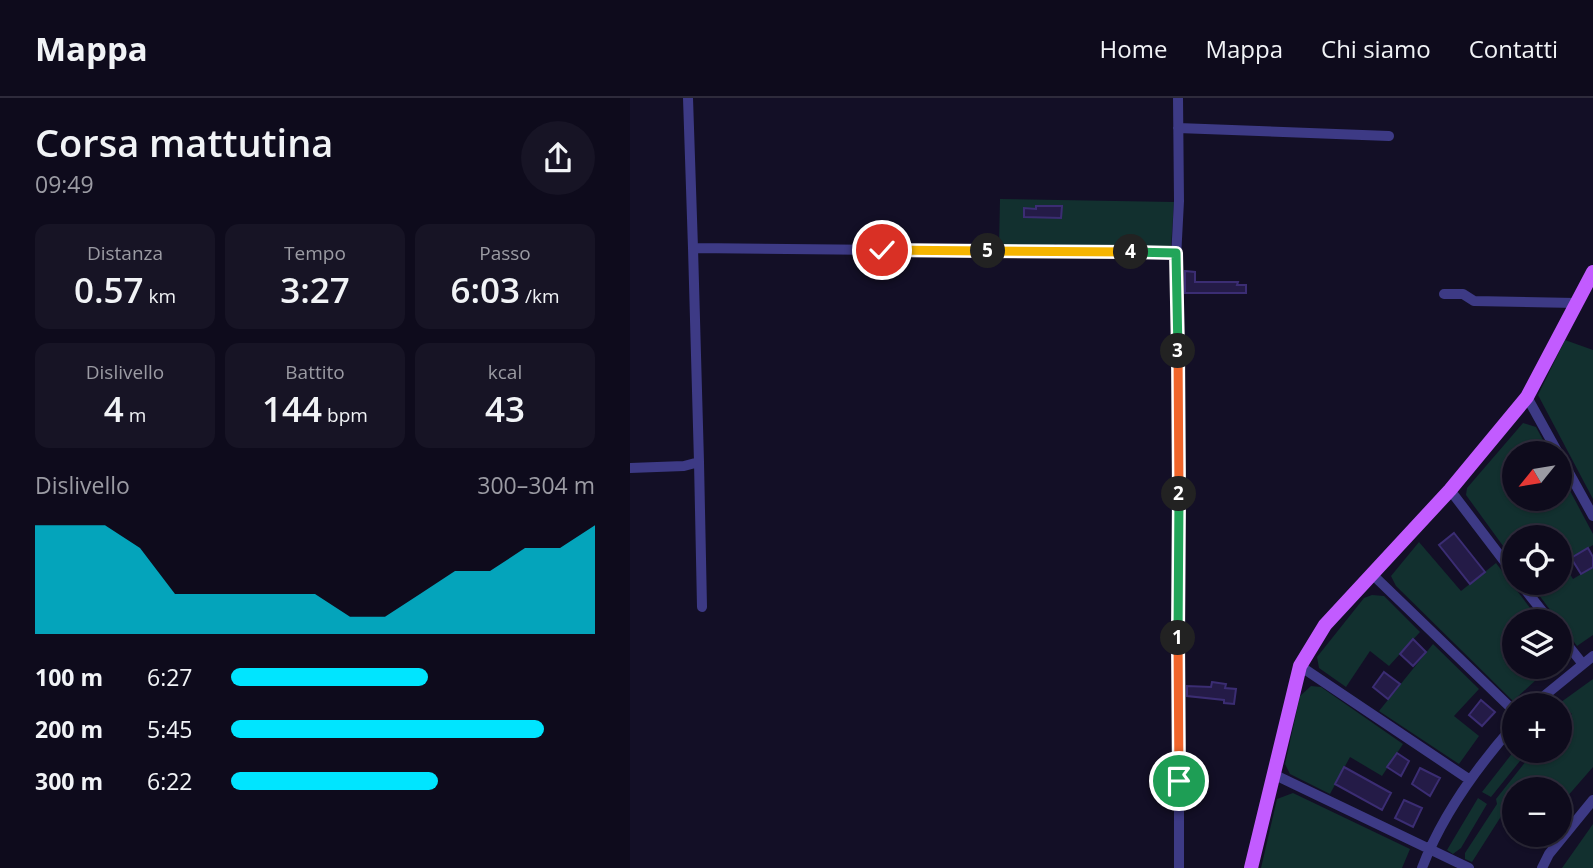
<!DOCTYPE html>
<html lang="it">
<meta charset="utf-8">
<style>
:root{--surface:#0e0b1c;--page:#171425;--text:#f1f3f6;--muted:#9b9ba3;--line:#2e2b3b;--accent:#00e5ff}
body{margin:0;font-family:"Open Sans",sans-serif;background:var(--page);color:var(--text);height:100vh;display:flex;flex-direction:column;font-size:26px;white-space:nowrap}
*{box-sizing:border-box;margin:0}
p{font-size:23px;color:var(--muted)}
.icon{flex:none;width:38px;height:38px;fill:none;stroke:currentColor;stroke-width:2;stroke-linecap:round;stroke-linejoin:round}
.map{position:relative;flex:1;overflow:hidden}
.drawer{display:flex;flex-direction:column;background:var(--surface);width:630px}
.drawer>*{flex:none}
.needle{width:46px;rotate:240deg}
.tools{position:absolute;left:872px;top:343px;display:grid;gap:14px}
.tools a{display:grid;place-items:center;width:70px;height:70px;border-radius:50%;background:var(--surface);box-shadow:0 2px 5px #0004,0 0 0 2px var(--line);font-size:35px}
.pin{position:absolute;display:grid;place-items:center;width:60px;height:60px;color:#fff;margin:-30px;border:4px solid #fff;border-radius:50%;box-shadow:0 2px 7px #0007}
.km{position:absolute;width:35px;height:35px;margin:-18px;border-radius:50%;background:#222;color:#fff;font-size:19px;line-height:35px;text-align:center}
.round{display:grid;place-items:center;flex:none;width:74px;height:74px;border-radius:37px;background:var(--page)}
.head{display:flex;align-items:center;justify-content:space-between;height:119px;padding:0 35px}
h1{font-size:38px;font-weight:600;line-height:52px}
.figures{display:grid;grid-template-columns:repeat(3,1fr);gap:10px;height:119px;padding:7px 35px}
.figures div{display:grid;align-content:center;border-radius:14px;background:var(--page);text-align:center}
.figures b{font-size:35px;font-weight:600}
.figures small{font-size:19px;font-weight:400}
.figures p{font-size:19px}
.chart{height:196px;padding:14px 35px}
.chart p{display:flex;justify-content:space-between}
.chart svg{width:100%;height:126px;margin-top:7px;fill:var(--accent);opacity:.7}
ul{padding:0 35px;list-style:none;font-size:23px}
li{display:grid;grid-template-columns:112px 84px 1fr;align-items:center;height:52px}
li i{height:18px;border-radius:9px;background:var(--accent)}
header{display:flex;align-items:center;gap:42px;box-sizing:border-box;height:98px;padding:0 35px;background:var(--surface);border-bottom:2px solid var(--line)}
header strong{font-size:33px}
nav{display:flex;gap:38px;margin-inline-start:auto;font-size:24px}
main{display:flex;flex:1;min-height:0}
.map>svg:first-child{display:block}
.green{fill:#12302f}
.building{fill:#241b47;stroke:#3b2d73;stroke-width:2}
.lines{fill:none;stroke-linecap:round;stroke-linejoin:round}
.minor{stroke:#3d3a85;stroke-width:10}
.major{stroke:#c25bff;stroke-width:14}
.split-1-casing{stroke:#fff;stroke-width:14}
.split-2-casing{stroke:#fff;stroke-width:14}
.split-3-casing{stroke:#fff;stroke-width:14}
.split-4-casing{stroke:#fff;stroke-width:14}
.split-5-casing{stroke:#fff;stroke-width:14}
.split-6-casing{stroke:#fff;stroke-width:14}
.split-1{stroke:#f0652b;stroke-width:9}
.split-2{stroke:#22a559;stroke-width:9}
.split-3{stroke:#f0652b;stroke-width:9}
.split-4{stroke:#22a559;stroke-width:9}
.split-5{stroke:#f5b400;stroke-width:9}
.split-6{stroke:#f5b400;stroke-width:9}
</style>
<header>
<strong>Mappa</strong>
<nav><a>Home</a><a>Mappa</a><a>Chi siamo</a><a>Contatti</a></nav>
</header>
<main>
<section class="drawer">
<div class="head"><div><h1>Corsa mattutina</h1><p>09:49</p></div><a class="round"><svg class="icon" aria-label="share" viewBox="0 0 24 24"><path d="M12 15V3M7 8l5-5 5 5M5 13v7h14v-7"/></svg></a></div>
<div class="figures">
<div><p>Distanza</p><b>0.57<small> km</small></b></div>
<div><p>Tempo</p><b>3:27</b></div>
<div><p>Passo</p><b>6:03<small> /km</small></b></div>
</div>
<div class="figures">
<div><p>Dislivello</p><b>4<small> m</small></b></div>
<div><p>Battito</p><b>144<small> bpm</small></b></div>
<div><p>kcal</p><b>43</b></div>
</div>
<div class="chart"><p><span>Dislivello</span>300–304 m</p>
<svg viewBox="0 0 160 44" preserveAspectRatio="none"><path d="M0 44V6L10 6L20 6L30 14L40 30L50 30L60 30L70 30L80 30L90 38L100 38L110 30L120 22L130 22L140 14L150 14L160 6V44z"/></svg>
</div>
<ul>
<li><b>100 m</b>6:27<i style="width:54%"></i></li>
<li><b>200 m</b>5:45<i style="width:86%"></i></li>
<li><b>300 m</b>6:22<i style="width:57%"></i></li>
</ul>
</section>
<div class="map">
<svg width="963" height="770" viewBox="0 0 963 770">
<rect width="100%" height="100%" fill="#130f26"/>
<!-- green -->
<path class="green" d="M370 101 544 104 541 149 437 151 425 146 421 151 369 150Z
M935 242 963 252V401L908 297Z
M893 325 906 329 920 355H884V401H929V372L963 436V447L933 465 943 481 963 469V537L947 548 900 485H929V439H884V463L836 397 837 390Z
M789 444 831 493 866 465 910 523H884V569H920L883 603 766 488 761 478Z
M742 497 754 498 790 534 759 568 740 553 716 589 689 570 687 559 734 500Z
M803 546 849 591 824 618 849 638 829 666 749 613Z
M963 581V669L929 708V691H895L891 688 884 691V698L842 764 835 761V755L867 706 866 701 904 653H929V629L942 616 937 612 929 619 927 607Z
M681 588 691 589 773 646 752 678 720 659 700 696 660 676 655 666 670 598Z
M884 653H898L861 699 852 694Z
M663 695 780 751 772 770H631L647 701Z
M848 700 857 706 831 750 823 756 817 752Z
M963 726V770H932Z"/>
<!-- building -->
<path class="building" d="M406 108H432L431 120 394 119V110L406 111Z
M555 173 565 174V184H608L607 187H616V195H555Z
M824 435 855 474 840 486 809 447Z
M958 450 963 459V469L951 476 941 460Z
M783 541 796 554 783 568 770 556Z
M754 574 770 586 758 601 743 589Z
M582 584 596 586 595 590 606 591 604 606 594 605V602L557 598V588L581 589Z
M851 602 865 614 852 628 839 617Z
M767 655 779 663 771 678 757 669Z
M714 669 761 695 752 712 705 686Z
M790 670 810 680 800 698 782 686Z
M774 702 792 710 783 729 765 720Z"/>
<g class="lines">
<!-- minor -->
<path class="minor" d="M58 0 63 150 546 155
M548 0 549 103 545 179 549 267V770
M548 30 759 38
M814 196H833L844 203 946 205
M897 299 963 418
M69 364 72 509
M0 370 54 368 69 364 63 150
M820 392 884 476
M743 477 884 613
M890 485 920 523
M929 536 952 565
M670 568 840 682
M903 607 963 558
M643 676 839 770
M792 770C812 717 847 669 884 627
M912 770 919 756 963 702"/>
<!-- major -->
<path class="major" d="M621 770 670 568 695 527 820 392 897 299 963 174"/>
</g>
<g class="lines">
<!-- split-1 casing -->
<g class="split-1-casing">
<path id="split-1" d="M548 540 549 683"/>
</g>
<!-- split-2 casing -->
<g class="split-2-casing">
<path id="split-2" d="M548 540 549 396"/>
</g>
<!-- split-3 casing -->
<g class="split-3-casing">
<path id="split-3" d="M548 253 549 396"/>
</g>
<!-- split-4 casing -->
<g class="split-4-casing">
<path id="split-4" d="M501 154 546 155 548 253"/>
</g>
<!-- split-5 casing -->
<g class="split-5-casing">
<path id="split-5" d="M358 153 501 154"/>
</g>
<!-- split-6 casing -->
<g class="split-6-casing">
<path id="split-6" d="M252 152 358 153"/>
</g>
<!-- split-1 -->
<use href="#split-1" class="split-1"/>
<!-- split-2 -->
<use href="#split-2" class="split-2"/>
<!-- split-3 -->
<use href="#split-3" class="split-3"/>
<!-- split-4 -->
<use href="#split-4" class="split-4"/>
<!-- split-5 -->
<use href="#split-5" class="split-5"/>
<!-- split-6 -->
<use href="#split-6" class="split-6"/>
</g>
</svg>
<div class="tools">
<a><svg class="needle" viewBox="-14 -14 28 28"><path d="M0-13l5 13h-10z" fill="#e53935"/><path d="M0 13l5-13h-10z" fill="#9b9ba3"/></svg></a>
<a><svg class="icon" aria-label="locate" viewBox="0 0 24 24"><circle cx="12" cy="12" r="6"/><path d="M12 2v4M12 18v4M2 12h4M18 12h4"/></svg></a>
<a><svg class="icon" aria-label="layers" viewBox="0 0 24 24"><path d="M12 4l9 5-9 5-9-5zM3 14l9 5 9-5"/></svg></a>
<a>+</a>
<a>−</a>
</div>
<div class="pin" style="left:549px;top:683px;background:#1e9e55"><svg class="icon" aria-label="arrive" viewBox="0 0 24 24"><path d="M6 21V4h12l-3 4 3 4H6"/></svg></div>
<div class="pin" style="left:252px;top:152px;background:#d93025"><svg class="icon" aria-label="check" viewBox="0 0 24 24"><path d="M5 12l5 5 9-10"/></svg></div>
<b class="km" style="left:548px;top:540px">1</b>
<b class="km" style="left:549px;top:396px">2</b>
<b class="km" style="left:548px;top:253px">3</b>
<b class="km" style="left:501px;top:154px">4</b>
<b class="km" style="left:358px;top:153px">5</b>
</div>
</main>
